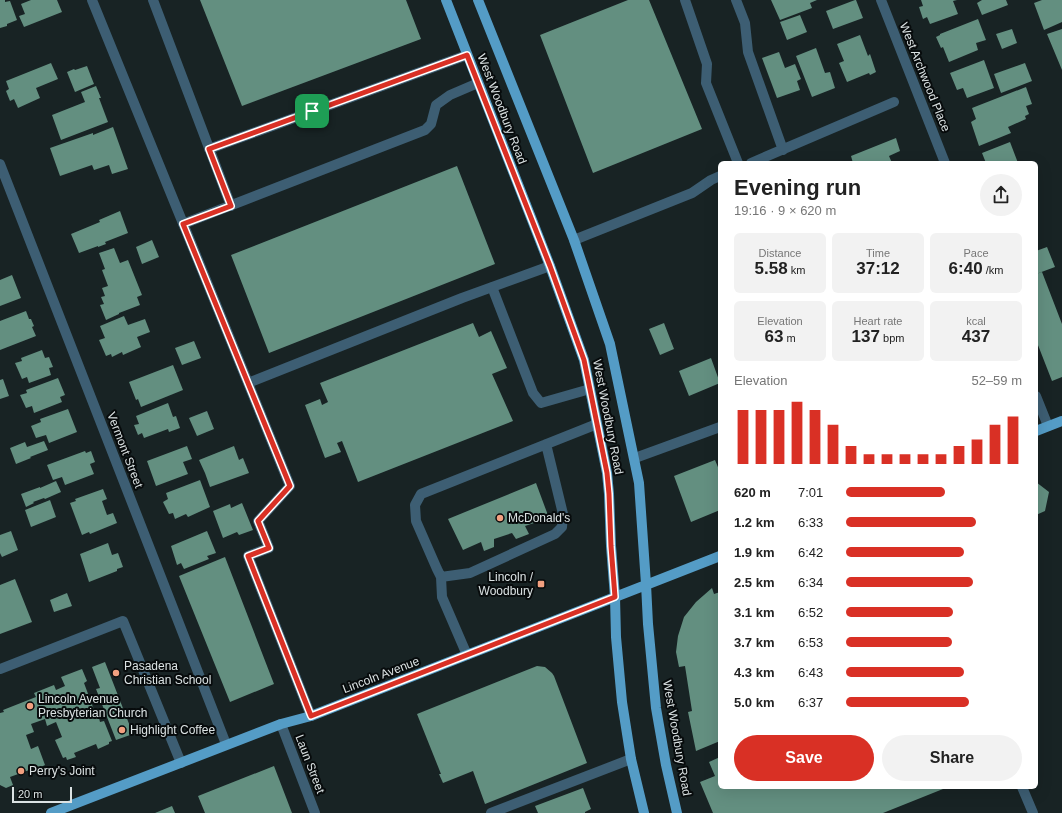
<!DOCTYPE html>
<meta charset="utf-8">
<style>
:root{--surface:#fff;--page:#f2f2f2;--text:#222;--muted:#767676;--accent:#d93025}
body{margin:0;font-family:Arial,sans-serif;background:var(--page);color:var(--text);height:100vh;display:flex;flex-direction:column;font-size:15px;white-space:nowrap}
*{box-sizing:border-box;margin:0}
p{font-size:13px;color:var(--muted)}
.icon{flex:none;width:22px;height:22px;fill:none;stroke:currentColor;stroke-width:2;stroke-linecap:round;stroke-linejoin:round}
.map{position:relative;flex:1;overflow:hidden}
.side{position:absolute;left:718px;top:161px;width:320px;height:628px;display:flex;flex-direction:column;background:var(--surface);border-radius:6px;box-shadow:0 4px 16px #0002}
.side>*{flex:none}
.scale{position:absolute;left:12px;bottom:10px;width:60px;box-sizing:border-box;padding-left:4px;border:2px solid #dbe2e3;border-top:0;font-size:11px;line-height:14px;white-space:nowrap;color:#dbe2e3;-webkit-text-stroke:3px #070b0c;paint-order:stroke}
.pin{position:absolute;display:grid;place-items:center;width:34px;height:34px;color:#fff;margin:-17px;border-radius:8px;box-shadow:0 2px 6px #0006}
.round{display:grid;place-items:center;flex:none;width:42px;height:42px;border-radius:21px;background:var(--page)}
.head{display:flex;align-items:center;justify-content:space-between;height:68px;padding:0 16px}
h1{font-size:22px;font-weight:700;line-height:30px}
.stats{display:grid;grid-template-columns:repeat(3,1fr);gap:6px;height:68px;padding:4px 16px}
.stats div{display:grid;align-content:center;border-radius:6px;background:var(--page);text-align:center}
.stats b{font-size:17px;font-weight:700}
.stats small{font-size:11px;font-weight:400}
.stats p{font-size:11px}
.chart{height:112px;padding:8px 16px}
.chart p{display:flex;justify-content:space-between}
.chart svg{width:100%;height:72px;margin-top:4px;stroke:var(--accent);stroke-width:6}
.primary-button{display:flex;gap:8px;margin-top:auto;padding:8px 16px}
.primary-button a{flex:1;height:46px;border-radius:24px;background:var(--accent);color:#fff;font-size:16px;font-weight:700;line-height:46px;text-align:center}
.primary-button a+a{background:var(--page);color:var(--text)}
ul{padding:0 16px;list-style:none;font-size:13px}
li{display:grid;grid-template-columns:64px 48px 1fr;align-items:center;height:30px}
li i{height:10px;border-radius:5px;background:var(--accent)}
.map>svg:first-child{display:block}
.building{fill:#638f80}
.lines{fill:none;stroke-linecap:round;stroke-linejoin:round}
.minor{stroke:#3d5e73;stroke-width:10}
.major{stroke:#549cc6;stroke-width:10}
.route-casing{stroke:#fff;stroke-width:8}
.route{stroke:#d93025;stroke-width:5}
.poi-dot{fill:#f2a080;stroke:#070b0c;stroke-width:1.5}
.labels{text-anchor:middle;stroke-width:4;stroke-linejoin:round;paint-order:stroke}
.street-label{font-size:12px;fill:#dbe2e3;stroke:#070b0c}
.poi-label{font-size:12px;fill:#dbe2e3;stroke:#070b0c;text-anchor:start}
</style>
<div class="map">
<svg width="1062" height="813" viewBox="0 0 1062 813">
<rect width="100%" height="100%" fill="#182324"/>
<!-- building -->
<path class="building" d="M0 0H5V2L10 1 17 20 7 24V26L0 28Z
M31 0H57L62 12 24 27 19 16 25 14 21 4Z
M200 0H406L421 39 242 106Z
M628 0H649L702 129 593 173 540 35Z
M771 0H817L810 3 812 8 780 20Z
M855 0H856L863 18 833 29 826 11Z
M921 0H957L953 1 958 14 930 24 927 17 923 19 919 7 923 6Z
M982 0H1006L1008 5 982 15 977 3Z
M1042 0H1062V22L1044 30 1034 3Z
M800 15 807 32 787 40 780 22Z
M978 19 986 40 976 43 978 50 949 62 943 47 941 48 936 37 940 35V34Z
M1012 29 1017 43 1002 49 996 34Z
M1062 29V70L1047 34Z
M860 35 868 56 870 54 876 72 870 75 869 73 847 82 839 63 844 61 837 44Z
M816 48 825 73 830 72 835 88 812 97 796 56Z
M779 52 785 68 795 64 801 79 797 81 800 90 777 98 762 58Z
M984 60 994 88 967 98 963 88 957 90 950 73Z
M51 63 58 79 36 88 40 98 18 108 14 99 10 101 6 91 9 89 6 81Z
M1025 63 1032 81 1001 93 994 74Z
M87 66 94 84 75 92 67 72 74 69 75 70Z
M96 86 101 98H99L108 122 61 140 52 115 85 102 81 92Z
M1026 87 1032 104 1026 106 1029 114 1025 116 1026 119 1008 127 1011 133 979 146 971 122 976 119 972 108Z
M113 127 128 169 112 174 109 165 94 170 92 165 60 176 50 148 93 133V135Z
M896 138 900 151 889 156 892 163H853L851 156Z
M1010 142 1018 163H986L982 153Z
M457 166 495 264 269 353 231 255Z
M120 211 128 233 105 242 106 244 98 247V246L79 253 71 234 100 222 99 220Z
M152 240 159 257 142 264 136 247Z
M1047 247 1055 267 1036 274V251Z
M114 248 120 263 128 260 142 295 137 297 140 305 119 313V314L106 320 100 305 104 304 101 297 105 296 102 288 108 286 102 270 105 269 99 253Z
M1042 272 1062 324V377L1052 381 1036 340V274Z
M12 275 21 298 0 306V280Z
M26 311 29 319H31L34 326 32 327 36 336 0 350V321Z
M124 316 128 325 145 319 150 332 137 337 141 347 123 355 122 352 112 357 111 354 106 356 99 340 105 338 100 326Z
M473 323 479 337 491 331 507 368 492 374 513 421 358 482 342 441 337 443 341 452 325 458 305 405 320 399 322 405 328 402 320 383Z
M664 323 674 349 660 355 649 329Z
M194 341 201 358 182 365 175 348Z
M42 350 45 358 49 357 53 367 49 368 51 375 29 383 27 377 22 379 15 363 22 361 21 358Z
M711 358 720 383 689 396 679 371Z
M173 365 183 390 141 407 138 399 136 400 129 382Z
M58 378 65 395 60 397 62 402 34 413 32 406 26 408 20 395 27 393 26 390Z
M3 379 9 396 0 399V380Z
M168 403 173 417 176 416 180 428 169 432 168 429 144 438 142 433 138 435 134 425 139 424 136 416Z
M68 409 77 432 49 443 46 435 36 438 31 426 41 422 40 419Z
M207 411 214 429 197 436 189 418Z
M44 441 48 450 30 457 31 458 16 464 10 448 25 442 27 447Z
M187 446 192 459 183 462 188 474 156 486 147 461Z
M234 446 239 460 243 458 249 473 210 487 205 473 199 460Z
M85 451 86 453 91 451 95 462 90 464 94 474 65 485 62 477 53 480 47 465Z
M715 460 720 472V510L691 522 674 476Z
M200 480 210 507 188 517 186 514 175 519 173 513 169 514 163 502 168 499 166 493Z
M56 481 61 492 45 499 44 498 33 502 34 503 26 507 21 494 40 487V488Z
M1036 482 1049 492 1045 511 1036 515Z
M536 483 549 518 525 526 529 534 516 539 512 533 494 539V547L484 551 481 542 463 550 448 519Z
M103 489 107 499 102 501 107 515 113 513 117 523 90 534 89 532 82 535 70 503 76 501 75 499Z
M50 500 56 517 31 527 25 510Z
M242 503 253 530 239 535 237 532 223 538 213 511 230 504 231 508Z
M11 531 18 550 2 557 0 553V535Z
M207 531 216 553 207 556 209 559 184 569 181 563 177 565 171 546Z
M108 543 112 555 118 553 123 567 117 569V571L89 582 80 554Z
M225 557 274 684 230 702 179 576Z
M15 579 32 622 0 634V585Z
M712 588 714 594 720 592V741L696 751 688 712 692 711 685 666 679 667 676 652 678 636 684 617 696 602Z
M67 593 72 606 54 612 50 600Z
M105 662 133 734 116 740 96 689 100 688 92 667Z
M537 666 545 667 552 673 554 676 587 763 485 804 473 771 443 783 439 774H441L417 714Z
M82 669 87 681 84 683 97 718H99L100 722 104 721 112 741 109 742V744L98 749 96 744 74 753 76 757 67 760 66 757 63 758 55 740 62 737 56 722 47 726 45 719 31 724 34 732 26 735 31 749 38 746 45 765 41 767 42 770 34 773 32 769 10 777 13 785 6 788 0 785V713L4 712 3 710 36 697 34 693 54 685 56 690 65 686 61 677Z
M720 757V787H948L883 813H713L700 782 715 776 709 762Z
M274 766 292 813H205L198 796Z
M583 788 591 809 585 812V813H538L535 806Z
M172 806 175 813H155Z"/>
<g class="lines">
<!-- minor -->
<path class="minor" d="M92 0 290 486 258 521 269 548 248 556 311 716
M153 0 231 206
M685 0 707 64 706 83 738 163
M736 0 745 23 748 52 783 150
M881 0 945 163
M209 149 467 55
M751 163 894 102
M0 164 226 744
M183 224 425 130 431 124 436 105 450 95 478 83
M574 240 692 193 711 180 720 176
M492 287 533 393 541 403 590 389
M248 383 462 298 550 266
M1036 396 1048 426
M635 458 720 427
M441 577 470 573 555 534 562 527 563 514 546 444
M467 655 442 597 441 577 437 569 416 521 415 505 421 494 597 424
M0 669 123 621 181 763
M281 724 315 813
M1022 787 1033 813
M491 813 631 759"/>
<!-- major -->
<path class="major" d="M446 0 550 266 584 360 607 473 609 494 611 546 615 597 616 637 622 702 631 759 644 813
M478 0 574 240 610 344 639 483 646 584 648 624 656 708 666 765 677 813
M1036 431 1062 421
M51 813 281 724 311 716 720 556"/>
</g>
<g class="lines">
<!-- route casing -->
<g class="route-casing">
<path id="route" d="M467 55 550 266 584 360 607 473 609 494 611 546 615 597 311 716 248 556 269 548 258 521 290 486 183 224 231 206 209 149Z"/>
</g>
<!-- route -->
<use href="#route" class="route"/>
</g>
<!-- markers -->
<g class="poi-dot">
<circle cx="500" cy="518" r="4"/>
<rect x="537" y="580" width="8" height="8" rx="2"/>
<circle cx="116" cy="673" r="4"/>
<circle cx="30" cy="706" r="4"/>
<circle cx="122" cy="730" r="4"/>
<circle cx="21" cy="771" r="4"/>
</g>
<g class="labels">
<!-- street labels -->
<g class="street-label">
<text transform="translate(925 77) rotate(68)" y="4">West Archwood Place</text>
<text transform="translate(502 109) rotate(69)" y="4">West Woodbury Road</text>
<text transform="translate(608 417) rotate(79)" y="4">West Woodbury Road</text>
<text transform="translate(125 450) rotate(69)" y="4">Vermont Street</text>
<text transform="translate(381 675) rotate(-21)" y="4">Lincoln Avenue</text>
<text transform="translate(677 738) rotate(80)" y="4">West Woodbury Road</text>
<text transform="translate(310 764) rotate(69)" y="4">Laun Street</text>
</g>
<!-- poi labels -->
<g class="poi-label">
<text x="508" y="522">McDonald's</text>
<text x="533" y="581" text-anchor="end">Lincoln /<tspan x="533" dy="14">Woodbury</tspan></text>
<text x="124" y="670">Pasadena<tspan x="124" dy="14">Christian School</tspan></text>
<text x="38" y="703">Lincoln Avenue<tspan x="38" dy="14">Presbyterian Church</tspan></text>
<text x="130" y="734">Highlight Coffee</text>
<text x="29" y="775">Perry's Joint</text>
</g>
</g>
</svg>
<div class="scale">20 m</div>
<div class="pin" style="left:312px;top:111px;background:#1e9e55"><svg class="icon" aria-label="arrive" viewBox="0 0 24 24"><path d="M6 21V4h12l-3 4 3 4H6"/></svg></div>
<section class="side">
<div class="head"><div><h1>Evening run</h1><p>19:16 · 9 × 620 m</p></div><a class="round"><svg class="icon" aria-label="share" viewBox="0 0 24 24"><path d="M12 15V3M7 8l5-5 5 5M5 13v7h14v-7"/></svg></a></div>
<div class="stats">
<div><p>Distance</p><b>5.58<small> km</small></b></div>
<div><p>Time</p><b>37:12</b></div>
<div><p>Pace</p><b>6:40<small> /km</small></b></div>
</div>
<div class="stats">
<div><p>Elevation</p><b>63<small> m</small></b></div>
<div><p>Heart rate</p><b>137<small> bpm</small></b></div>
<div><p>kcal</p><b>437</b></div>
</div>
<div class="chart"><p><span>Elevation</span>52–59 m</p>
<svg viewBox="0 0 160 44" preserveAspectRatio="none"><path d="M5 44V11M15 44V11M25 44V11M35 44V6M45 44V11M55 44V20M65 44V33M75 44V38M85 44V38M95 44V38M105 44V38M115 44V38M125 44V33M135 44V29M145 44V20M155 44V15"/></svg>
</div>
<ul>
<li><b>620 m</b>7:01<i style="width:56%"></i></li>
<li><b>1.2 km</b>6:33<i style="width:74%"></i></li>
<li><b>1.9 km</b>6:42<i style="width:67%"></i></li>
<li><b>2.5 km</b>6:34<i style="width:72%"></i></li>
<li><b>3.1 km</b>6:52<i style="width:61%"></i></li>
<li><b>3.7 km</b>6:53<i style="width:60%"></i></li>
<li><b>4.3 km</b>6:43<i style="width:67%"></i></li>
<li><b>5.0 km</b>6:37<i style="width:70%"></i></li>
</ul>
<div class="primary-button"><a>Save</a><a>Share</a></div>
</section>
</div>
